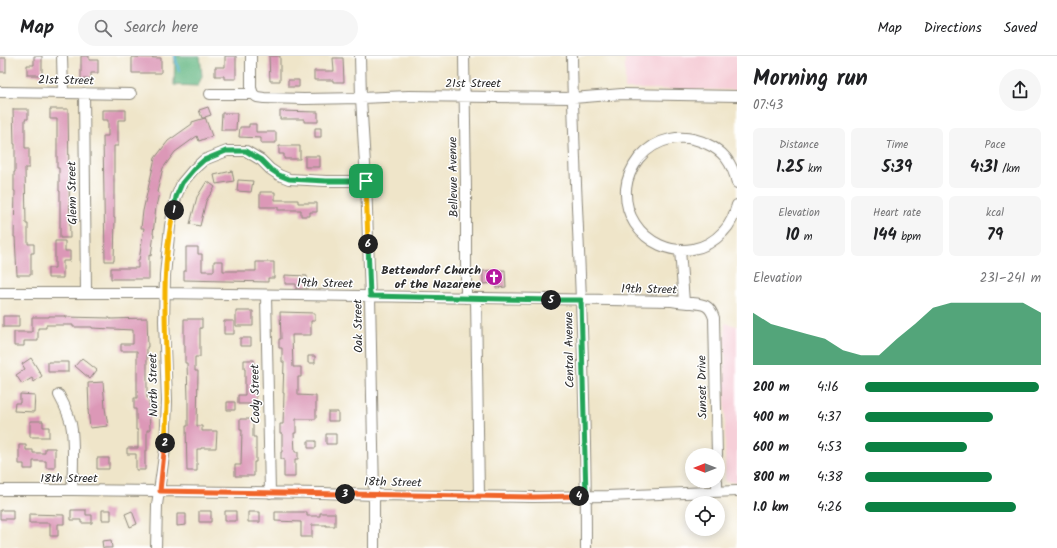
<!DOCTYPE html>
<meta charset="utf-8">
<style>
:root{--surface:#fff;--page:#f6f6f6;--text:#202124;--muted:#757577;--line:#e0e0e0;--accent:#0b8043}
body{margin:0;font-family:Kalam,sans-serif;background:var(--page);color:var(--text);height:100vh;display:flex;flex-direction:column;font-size:15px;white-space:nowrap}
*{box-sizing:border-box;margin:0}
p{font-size:13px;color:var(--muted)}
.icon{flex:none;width:22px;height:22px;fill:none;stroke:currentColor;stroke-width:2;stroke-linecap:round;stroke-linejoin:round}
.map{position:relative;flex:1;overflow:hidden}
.drawer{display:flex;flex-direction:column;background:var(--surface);width:320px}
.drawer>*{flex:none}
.needle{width:26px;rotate:270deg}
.controls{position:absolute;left:685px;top:392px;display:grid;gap:8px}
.controls a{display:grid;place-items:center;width:40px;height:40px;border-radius:50%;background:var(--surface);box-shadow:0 2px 10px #0003;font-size:20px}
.pin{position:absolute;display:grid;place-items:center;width:34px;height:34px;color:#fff;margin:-17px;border-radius:8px;box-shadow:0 2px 6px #0006}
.km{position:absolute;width:20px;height:20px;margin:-10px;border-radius:50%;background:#222;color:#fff;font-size:11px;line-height:20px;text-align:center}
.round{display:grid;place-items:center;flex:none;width:42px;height:42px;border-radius:21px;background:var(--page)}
.headline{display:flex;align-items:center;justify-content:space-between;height:68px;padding:0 16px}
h1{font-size:22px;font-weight:700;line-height:30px}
.figures{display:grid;grid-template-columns:repeat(3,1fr);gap:6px;height:68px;padding:4px 16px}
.figures div{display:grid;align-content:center;border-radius:6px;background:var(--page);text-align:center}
.figures b{font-size:17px;font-weight:700}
.figures small{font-size:11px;font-weight:400}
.figures p{font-size:11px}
.chart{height:112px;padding:8px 16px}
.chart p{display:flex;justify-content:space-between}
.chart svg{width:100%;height:72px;margin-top:4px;fill:var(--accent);opacity:.7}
ul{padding:0 16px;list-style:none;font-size:13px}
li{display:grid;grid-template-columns:64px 48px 1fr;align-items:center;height:30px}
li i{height:10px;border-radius:5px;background:var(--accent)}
header{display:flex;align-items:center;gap:24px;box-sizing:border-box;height:56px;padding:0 20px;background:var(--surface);border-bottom:1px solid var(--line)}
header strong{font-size:19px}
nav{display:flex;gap:22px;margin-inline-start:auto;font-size:14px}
.search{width:280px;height:36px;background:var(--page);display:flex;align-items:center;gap:10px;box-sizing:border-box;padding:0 14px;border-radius:22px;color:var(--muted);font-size:15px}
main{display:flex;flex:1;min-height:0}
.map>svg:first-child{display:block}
.built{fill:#f6cfd8}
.forest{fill:#66b884;stroke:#487258}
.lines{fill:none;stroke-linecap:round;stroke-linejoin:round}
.stream{stroke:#51b0cf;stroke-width:2.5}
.building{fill:#dc98b7}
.minor-casing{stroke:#8d887a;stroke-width:12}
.minor{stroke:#fff;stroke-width:10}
.split-1-casing{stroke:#fff;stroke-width:8}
.split-2-casing{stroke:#fff;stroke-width:8}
.split-3-casing{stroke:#fff;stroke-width:8}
.split-4-casing{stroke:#fff;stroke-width:8}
.split-5-casing{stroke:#fff;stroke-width:8}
.split-6-casing{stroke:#fff;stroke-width:8}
.split-7-casing{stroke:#fff;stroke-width:8}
.split-1{stroke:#22a559;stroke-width:5}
.split-2{stroke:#f5b400;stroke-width:5}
.split-3{stroke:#f0652b;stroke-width:5}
.split-4{stroke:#f0652b;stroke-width:5}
.split-5{stroke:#22a559;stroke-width:5}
.split-6{stroke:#22a559;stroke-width:5}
.split-7{stroke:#f5b400;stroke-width:5}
.labels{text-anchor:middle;stroke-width:3;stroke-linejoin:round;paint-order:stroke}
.street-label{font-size:12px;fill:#2b2b2b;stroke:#fff}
.poi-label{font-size:12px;font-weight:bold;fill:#2b2b2b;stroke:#fff;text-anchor:end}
</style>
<header>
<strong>Map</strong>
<div class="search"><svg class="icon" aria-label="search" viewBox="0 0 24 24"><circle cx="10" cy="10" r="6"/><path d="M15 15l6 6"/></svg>Search here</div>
<nav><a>Map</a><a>Directions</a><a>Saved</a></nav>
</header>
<main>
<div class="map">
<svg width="737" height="492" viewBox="0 0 737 492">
<rect width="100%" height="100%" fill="#fff"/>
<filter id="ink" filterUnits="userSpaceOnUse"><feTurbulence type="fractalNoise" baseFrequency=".025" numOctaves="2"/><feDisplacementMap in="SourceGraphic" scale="8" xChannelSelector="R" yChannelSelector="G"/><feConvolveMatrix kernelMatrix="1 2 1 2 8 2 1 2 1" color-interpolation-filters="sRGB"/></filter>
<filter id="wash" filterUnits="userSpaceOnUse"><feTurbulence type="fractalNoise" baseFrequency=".012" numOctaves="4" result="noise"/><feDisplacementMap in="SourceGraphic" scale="16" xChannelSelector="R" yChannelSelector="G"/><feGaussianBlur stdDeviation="0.9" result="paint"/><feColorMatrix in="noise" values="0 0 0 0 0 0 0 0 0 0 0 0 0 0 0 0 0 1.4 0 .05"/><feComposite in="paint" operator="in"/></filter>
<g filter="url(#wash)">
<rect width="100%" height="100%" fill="#efe5c9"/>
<!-- built -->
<path class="built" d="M625 0H737V34L625 33Z
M725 267 737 270V426H725Z"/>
<!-- forest -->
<path class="forest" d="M175 0H200L202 20 198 30 174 29Z"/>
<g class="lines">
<!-- stream -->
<path class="stream" d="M175 0 179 15"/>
</g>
<g id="blocks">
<!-- building -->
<path class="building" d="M34 0H42V19H27V9H34Z
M81 0H89V4H98V17H91V23H81Z
M225 0H236V23H224V20H215V11H225Z
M269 0H280V25H270Z
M132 1 161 2V17H132Z
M0 2H6V16H0Z
M333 2H343L344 26H333V24H314V15H334Z
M288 24H299V31H288Z
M208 51 211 59 205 61 212 80 199 85 197 80 175 96 163 112 157 136 159 137 156 151 153 178H154L151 200 149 199V223H111V212H138V204H139L144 172H141L143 155 155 102 168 85 192 68V66L205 62H202L199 54Z
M13 53H28V63H25V92H29V112H25L26 168H28V188H34V197H31V219H17L15 181H14L15 135H14V116H15V88H14Z
M50 53H68L70 182H60V135H59V112H57V63H50Z
M102 54H126V64H118V90H114V162H115L114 205H105L103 80H108V64H102Z
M280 55 318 56V66H304V63H280Z
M222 57H237L236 74H221Z
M249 68H256V76H276V87H261V82L239 81 240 71H249Z
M315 72H321V81H315Z
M279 90H300V103H284V98H279Z
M305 100H320V111H305Z
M232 115 234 125 216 128 214 119Z
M238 124 253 125 251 136 237 135Z
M207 125 215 131 206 145 200 170 190 168 197 141Z
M260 136H275V144H298V147H317V156H310V160H301V154H278V151H260Z
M55 185H65V195H70V205H63V222H48V212H55Z
M186 191H198V198H202V215H214V205H223V215H256V206H274V222H268V226L184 224V215H186Z
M505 214 506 231 496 232V227L483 228V215Z
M285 219 307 220V233H296V228H285Z
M236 255H253V270H236Z
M280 256 315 257V265H311V279H292L293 311H301V321H298V339L316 340V363H296V377H294L295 396H298V403H295V421H284V403H281V396H282V377H280V368H283L284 337H283L284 306H282V292H279V283H281Z
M3 260H19V271H3Z
M49 260H65V261L110 262V263L147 262 148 291H147V342H149L150 374H147V395H145V414H136V398H127V392H138V374H136V353H134V342H137V295H121V288H133V274L92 272V271H73V269H46V272H38V285H24V290H14V276H32V261H49Z
M184 263H202V272H200V301H195V315H198L197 370H202V375H217L216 392H201V393H197V415H187L186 370H188V344L187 307H185V289H184Z
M224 265H234V278H224Z
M240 282H251V290H240Z
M308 300H315V307H308Z
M31 302 42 320 34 326 32 322 22 328 16 319 25 313 22 308Z
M82 302 97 314 90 323 75 310Z
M244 304H254V339H256V348H238V339H245V313H244Z
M48 306H68V316H48Z
M103 326 105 352 108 370 90 372 88 354H89L88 327Z
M20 338 35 339 34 356 14 355 15 347H20Z
M227 346H235V354H227Z
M328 356H338V365H328Z
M240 363H253V381H256V406H254V420H235V409H241L242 374H240Z
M30 365H43V371H49V381H30Z
M326 378H336V388H326Z
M308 385H316V392H308Z
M19 389H26V394H33V397H45V392H55V412H46V405H33V413H24V408H19Z
M97 402H109V413H97Z
M0 454H13V463H0Z
M71 454H86V459H92V467H81V464H71Z
M102 454H111V464H102Z
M132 455 137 468 130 471 125 458Z
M199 455H211V466H199Z
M225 455H236V465H225Z
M248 456H260V466H248Z
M275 456H307V460H320V457H335V470H326V469H312V481H301V466L275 465Z
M29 458 64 459V468H58V480H50V467H29Z
M177 458H186V469L177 470Z
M111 484 112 492H103L102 485Z"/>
</g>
</g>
<g filter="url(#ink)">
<use href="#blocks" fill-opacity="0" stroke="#8d887a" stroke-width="1"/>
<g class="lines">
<!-- minor casing -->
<g class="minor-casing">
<path id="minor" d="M62 0 63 36
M251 0V32L253 38
M360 0 361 42 366 125 370 241 374 439V492
M464 0 466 132V242
M572 0C573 82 578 163 581 244 584 327 586 410 586 492
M0 36 131 38
M84 37 86 237
M210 38H253L257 41 264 42 304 43 361 42 409 40 573 42 622 38 737 40
M737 127C735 118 732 110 726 102 721 96 714 91 707 88 683 76 656 82 639 102 632 111 627 122 626 133 623 186 687 215 723 176 731 168 734 159 737 149
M680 194 684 246
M0 237H164L672 245C678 246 685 247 692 247 704 248 710 249 714 262L717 399
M266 239 270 437
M476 242 479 440
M59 339C65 350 71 362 72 374 74 394 73 414 72 434
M717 425V435
M0 434H72L323 437 374 439 533 441 608 440 737 435
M156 492 157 449 165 393 167 345 164 265 165 219 170 170 176 141 182 127 193 114 204 104 227 95H246L261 104 270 113 279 119 289 123 326 125H366"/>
</g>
<!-- minor -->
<use href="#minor" class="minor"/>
</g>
</g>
<g class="lines" filter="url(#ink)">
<!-- split-1 casing -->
<g class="split-1-casing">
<path id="split-1" d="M174 154 176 141 182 127 193 114 204 104 226 95H246L261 104 270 113 279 119 289 123 326 125H366"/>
</g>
<!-- split-2 casing -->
<g class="split-2-casing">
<path id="split-2" d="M165 387C166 373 167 359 167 344 167 281 159 217 174 154"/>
</g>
<!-- split-3 casing -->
<g class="split-3-casing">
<path id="split-3" d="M165 387 160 435 345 438"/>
</g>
<!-- split-4 casing -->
<g class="split-4-casing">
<path id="split-4" d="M345 438 533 441 579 440"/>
</g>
<!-- split-5 casing -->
<g class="split-5-casing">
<path id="split-5" d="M551 244H581L586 440H579"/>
</g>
<!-- split-6 casing -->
<g class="split-6-casing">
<path id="split-6" d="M368 188 370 240 551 244"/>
</g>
<!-- split-7 casing -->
<g class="split-7-casing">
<path id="split-7" d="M366 125 368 188"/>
</g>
<!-- split-1 -->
<use href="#split-1" class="split-1"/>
<!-- split-2 -->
<use href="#split-2" class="split-2"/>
<!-- split-3 -->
<use href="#split-3" class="split-3"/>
<!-- split-4 -->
<use href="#split-4" class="split-4"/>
<!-- split-5 -->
<use href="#split-5" class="split-5"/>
<!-- split-6 -->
<use href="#split-6" class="split-6"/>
<!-- split-7 -->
<use href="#split-7" class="split-7"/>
</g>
<!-- icons -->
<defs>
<g id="church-disc" transform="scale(0.9)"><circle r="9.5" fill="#b5179e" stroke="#fff"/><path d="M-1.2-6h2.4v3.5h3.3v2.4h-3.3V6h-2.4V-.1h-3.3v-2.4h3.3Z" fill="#fff"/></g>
</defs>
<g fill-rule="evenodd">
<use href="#church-disc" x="494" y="221"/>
</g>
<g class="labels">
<!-- street labels -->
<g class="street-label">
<text transform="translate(66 24) rotate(1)" y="4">21st Street</text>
<text x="473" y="31">21st Street</text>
<text transform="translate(453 121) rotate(-91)" y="4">Bellevue Avenue</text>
<text transform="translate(72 137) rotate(-91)" y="4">Glenn Street</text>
<text transform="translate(325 227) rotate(1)" y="4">19th Street</text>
<text transform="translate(649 233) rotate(1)" y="4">19th Street</text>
<text transform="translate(358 270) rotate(-91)" y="4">Oak Street</text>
<text transform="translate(569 294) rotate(-91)" y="4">Central Avenue</text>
<text transform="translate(153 329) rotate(-91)" y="4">North Street</text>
<text transform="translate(702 331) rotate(-91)" y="4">Sunset Drive</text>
<text transform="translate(255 338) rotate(-91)" y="4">Cody Street</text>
<text x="69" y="426">18th Street</text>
<text transform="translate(393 426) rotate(1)" y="4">18th Street</text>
</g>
<!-- poi labels -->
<g class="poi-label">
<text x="481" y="218">Bettendorf Church<tspan x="481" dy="14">of the Nazarene</tspan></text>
</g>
</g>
</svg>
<div class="controls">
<a><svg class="needle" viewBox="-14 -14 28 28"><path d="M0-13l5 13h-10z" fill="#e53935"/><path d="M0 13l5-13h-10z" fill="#757577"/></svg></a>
<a><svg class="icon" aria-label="locate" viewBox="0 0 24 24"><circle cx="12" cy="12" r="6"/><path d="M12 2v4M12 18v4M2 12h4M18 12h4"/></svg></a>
</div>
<div class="pin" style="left:366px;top:125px;background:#1e9e55"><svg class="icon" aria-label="arrive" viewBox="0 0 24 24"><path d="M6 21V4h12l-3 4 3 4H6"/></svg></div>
<b class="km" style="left:174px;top:154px">1</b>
<b class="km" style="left:165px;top:387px">2</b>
<b class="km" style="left:345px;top:438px">3</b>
<b class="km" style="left:579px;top:440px">4</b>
<b class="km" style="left:551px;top:244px">5</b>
<b class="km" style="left:368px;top:188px">6</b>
</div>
<section class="drawer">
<div class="headline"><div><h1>Morning run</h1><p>07:43</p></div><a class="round"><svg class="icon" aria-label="share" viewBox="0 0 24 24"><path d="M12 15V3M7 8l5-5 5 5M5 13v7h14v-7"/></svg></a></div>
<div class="figures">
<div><p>Distance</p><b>1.25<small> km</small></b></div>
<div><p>Time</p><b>5:39</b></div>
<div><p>Pace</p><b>4:31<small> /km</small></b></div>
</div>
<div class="figures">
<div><p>Elevation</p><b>10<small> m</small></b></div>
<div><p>Heart rate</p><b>144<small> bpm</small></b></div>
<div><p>kcal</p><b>79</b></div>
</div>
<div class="chart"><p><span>Elevation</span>231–241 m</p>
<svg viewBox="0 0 160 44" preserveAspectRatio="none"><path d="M0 44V12L10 19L20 22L30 25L40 28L50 35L60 38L70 38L80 28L90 19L100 9L110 6L120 6L130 6L140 6L150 6L160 12V44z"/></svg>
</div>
<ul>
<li><b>200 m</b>4:16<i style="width:99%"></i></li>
<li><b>400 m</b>4:37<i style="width:73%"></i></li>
<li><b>600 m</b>4:53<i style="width:58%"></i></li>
<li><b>800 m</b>4:38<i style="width:72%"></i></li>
<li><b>1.0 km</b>4:26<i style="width:86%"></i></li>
</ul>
</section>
</main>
